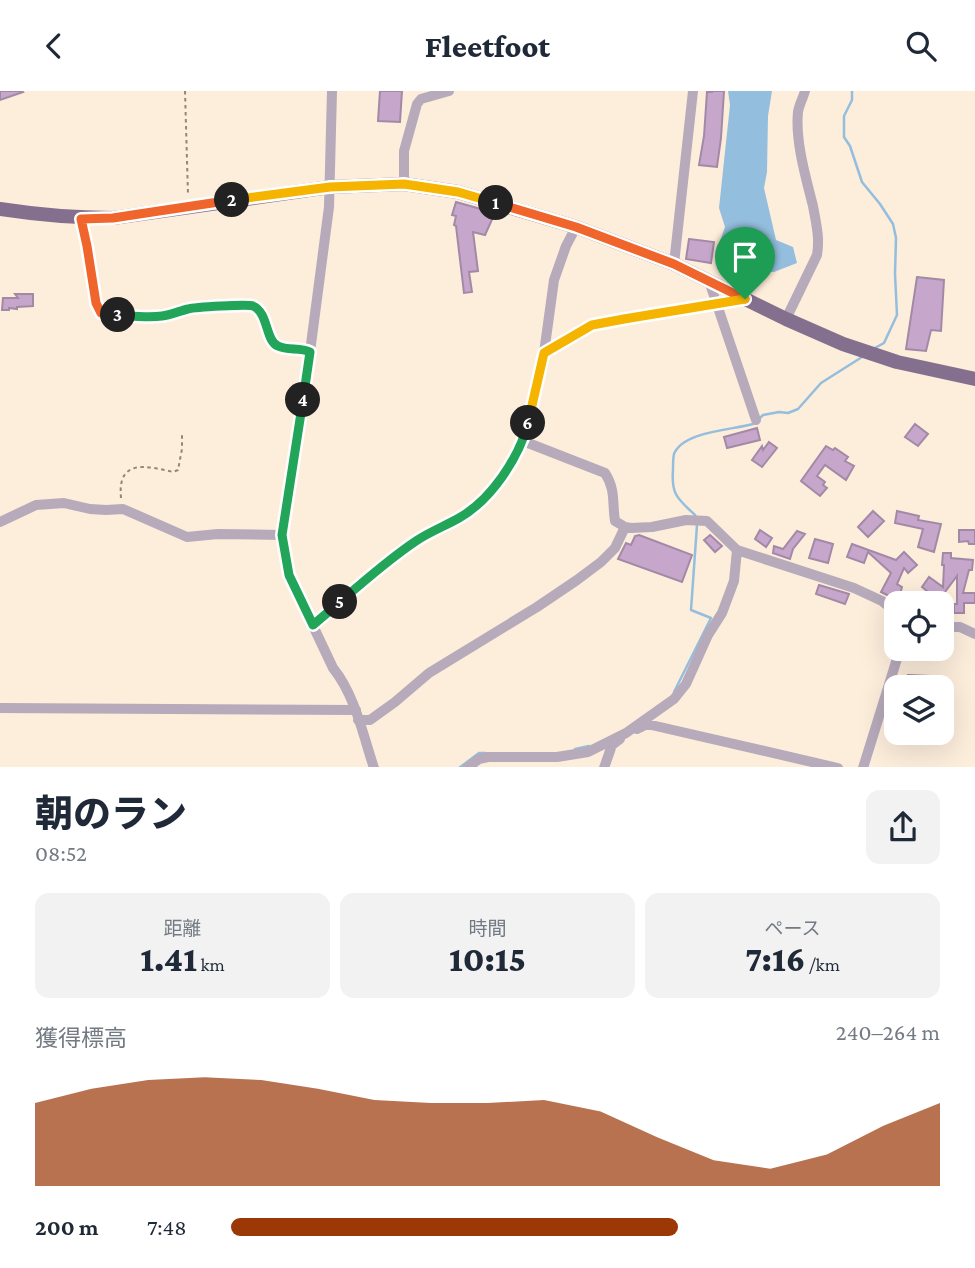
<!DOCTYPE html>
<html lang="ja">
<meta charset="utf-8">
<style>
:root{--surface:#fff;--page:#f2f2f3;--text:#1f2937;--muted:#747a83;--accent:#9c3706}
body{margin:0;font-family:"Crimson Pro","Noto Sans JP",serif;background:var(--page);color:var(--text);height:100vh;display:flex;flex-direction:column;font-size:26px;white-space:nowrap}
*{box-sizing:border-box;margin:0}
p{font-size:23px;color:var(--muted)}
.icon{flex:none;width:38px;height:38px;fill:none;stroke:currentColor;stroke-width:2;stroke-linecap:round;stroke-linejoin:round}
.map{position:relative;height:676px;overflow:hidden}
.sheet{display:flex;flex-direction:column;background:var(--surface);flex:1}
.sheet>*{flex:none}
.fabs{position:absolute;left:884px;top:500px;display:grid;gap:14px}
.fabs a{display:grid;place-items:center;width:70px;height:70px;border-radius:14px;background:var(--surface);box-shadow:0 7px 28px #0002;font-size:35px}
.pin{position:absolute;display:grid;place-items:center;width:60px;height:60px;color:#fff;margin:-72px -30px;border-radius:50% 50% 50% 0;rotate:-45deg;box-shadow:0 0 7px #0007}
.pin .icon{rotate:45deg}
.km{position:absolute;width:35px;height:35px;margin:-18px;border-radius:50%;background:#222;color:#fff;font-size:19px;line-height:35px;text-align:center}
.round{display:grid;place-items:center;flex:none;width:74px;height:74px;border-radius:14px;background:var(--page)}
.summary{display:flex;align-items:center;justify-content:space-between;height:119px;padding:0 35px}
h1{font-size:38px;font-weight:800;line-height:52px}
.metrics{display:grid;grid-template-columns:repeat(3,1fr);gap:10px;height:119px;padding:7px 35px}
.metrics div{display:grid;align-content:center;border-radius:14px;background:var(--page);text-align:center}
.metrics b{font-size:35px;font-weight:800}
.metrics small{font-size:19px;font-weight:400}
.metrics p{font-size:19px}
.chart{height:196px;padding:14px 35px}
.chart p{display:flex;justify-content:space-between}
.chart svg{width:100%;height:126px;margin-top:7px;fill:var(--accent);opacity:.7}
ul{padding:0 35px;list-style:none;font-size:23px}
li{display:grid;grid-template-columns:112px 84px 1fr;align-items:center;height:52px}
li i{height:18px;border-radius:9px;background:var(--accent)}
header{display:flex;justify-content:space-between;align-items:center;height:91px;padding:0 35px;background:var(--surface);font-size:32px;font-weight:800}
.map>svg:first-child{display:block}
.water{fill:#94bedd}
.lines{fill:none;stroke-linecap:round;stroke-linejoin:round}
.stream{stroke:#94bedd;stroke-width:2.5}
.building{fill:#c7a6cc;stroke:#a28aa6;stroke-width:2}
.path{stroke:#938677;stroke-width:2;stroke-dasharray:3.5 3.5;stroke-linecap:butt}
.minor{stroke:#b6aabb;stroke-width:10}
.major{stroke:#856f8e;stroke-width:14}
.split-1-casing{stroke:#fff;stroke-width:14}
.split-2-casing{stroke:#fff;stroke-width:14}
.split-3-casing{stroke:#fff;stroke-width:14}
.split-4-casing{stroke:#fff;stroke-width:14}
.split-5-casing{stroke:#fff;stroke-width:14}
.split-6-casing{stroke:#fff;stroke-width:14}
.split-7-casing{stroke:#fff;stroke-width:14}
.split-1{stroke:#f0652b;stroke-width:9}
.split-2{stroke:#f5b400;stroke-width:9}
.split-3{stroke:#f0652b;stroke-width:9}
.split-4{stroke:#22a559;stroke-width:9}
.split-5{stroke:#22a559;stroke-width:9}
.split-6{stroke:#22a559;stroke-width:9}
.split-7{stroke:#f5b400;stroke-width:9}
</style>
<header><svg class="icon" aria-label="back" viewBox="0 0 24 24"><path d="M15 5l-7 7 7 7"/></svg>Fleetfoot<svg class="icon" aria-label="search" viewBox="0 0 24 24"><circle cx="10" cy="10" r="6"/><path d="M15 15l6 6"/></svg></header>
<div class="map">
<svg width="975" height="677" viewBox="0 0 975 677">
<rect width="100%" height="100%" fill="#fdeddb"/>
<!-- water -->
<path class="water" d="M728 0H772L768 25 767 81 764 97 776 149 793 156 797 172 774 181H726L717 177 720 150 725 136 719 117 730 14Z"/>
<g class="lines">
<!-- stream -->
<path class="stream" d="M852 0V9L844 25V46L850 55 862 91 880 113 893 133 896 147 895 183 897 224 884 252 873 258
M758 329 763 324 779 321 788 322 798 318 821 292 862 266
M696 427 695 424C678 408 671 404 673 379 673 374 673 367 674 363 683 340 733 339 753 333
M674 601 711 527 691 519 697 434
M575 658 589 655
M459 677 479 662H485"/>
</g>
<!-- building -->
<path class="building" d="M0 0H22L23 1 0 9Z
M380 0H402L400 31 378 30Z
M712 0H724L721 47 717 76 699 74 704 45 707 1H712Z
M456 111 495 122 485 144 473 141 478 180 469 181 472 201 464 202 456 135 454 134 456 125 452 124Z
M689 148 714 151 711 172 686 168Z
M917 186 944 189 941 240 931 239 926 260 906 258Z
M15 203H33V215L17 216V218L9 217V219H2L3 207H18Z
M915 333 928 343 918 355 905 346Z
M757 337 760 349 727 357 724 346Z
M769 351 777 357 762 376 752 369 762 355 763 359Z
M826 355 833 359 835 357 848 366 845 370 854 375 846 389 825 374 817 385 825 391 823 394 827 397 820 405 801 390Z
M873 420 884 430 868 446 858 436Z
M897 420 919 425 918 429 941 433 934 461 918 456 923 438 895 432Z
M760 439 772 447 766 456 755 448Z
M959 439H975V453H969L968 450 959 451Z
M797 440 805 443 793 458 790 468 773 462 774 455 783 458Z
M639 444 692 464 682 491 618 468 626 452 631 454 635 445Z
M710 444 722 455 715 461 704 449Z
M815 448 833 453 828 472 809 467Z
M852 453 896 469 904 461 917 474 908 482 904 477 897 493 902 496 901 500 922 513H905L881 501 891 482 868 461 864 472 847 466Z
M943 462H951V467L973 469 972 479H969L963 502H975V512H964V522H954V513H957V485L936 513H927L932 504 922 496 929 486 943 496 944 474H942Z
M819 494 849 503 845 513 816 503Z
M908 584 930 585V597H906Z"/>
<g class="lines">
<!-- path -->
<path class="path" d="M185 0 188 104
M84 139 96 212 101 222 153 226 199 216 212 217 240 214 253 215 263 225 271 250 277 255 302 258
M121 407C117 367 147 375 173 381L178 379 182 358V343"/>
<!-- minor -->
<path class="minor" d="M332 0 329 116 310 261 282 444 289 484 333 577C355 604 363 644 374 677
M404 93V60L417 13 421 8 449 0
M674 173 693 0
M709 190 756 329
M786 228 817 164C820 147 816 132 813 115 806 87 795 50 798 21 799 14 803 7 805 0
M544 262 592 234 745 208
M523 350 605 382C616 399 612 412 615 430L625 436 631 437 652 436 686 429 707 430 737 459 854 497 882 510 896 521
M0 431 36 414 64 412 90 418 106 419 123 418 187 446 218 443 282 444
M313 534 377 479 418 448 461 426 476 416 502 386 523 350 544 262 554 189 566 155 576 136
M942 536H960L975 543
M0 617 356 619
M358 629H370L395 611 429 582 537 516 577 489 601 471 615 457 625 436
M637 638 647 633 838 677
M467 677 479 668 488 666H557L588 661 626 642 674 608 686 593 708 544 722 522 734 490 737 459
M604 677 612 654 620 648
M863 677 900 558"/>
<!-- major -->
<path class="major" d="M0 118C39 124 74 127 113 127L330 96 404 93 458 101 576 136 674 173 786 228 843 253 897 271 975 288"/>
</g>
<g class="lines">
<!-- split-1 casing -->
<g class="split-1-casing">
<path id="split-1" d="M496 112 576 136 674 173 745 208"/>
</g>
<!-- split-2 casing -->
<g class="split-2-casing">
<path id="split-2" d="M232 109 330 96 404 93 458 101 496 112"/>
</g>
<!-- split-3 casing -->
<g class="split-3-casing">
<path id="split-3" d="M118 224 101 222 96 212 87 155 81 128 113 127 139 123 232 109"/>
</g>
<!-- split-4 casing -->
<g class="split-4-casing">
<path id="split-4" d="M118 224C133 225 148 227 162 225 171 224 179 220 188 218 195 216 248 213 253 215 269 222 265 250 278 255 288 260 300 256 310 261L303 309"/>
</g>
<!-- split-5 casing -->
<g class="split-5-casing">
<path id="split-5" d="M303 309 282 444 289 484 313 534 340 511"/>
</g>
<!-- split-6 casing -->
<g class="split-6-casing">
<path id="split-6" d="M340 511C364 490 389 468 416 450 429 441 445 435 459 427 491 409 519 367 528 332"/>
</g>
<!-- split-7 casing -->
<g class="split-7-casing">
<path id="split-7" d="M528 332 544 262 592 234 624 228 745 208"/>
</g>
<!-- split-1 -->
<use href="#split-1" class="split-1"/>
<!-- split-2 -->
<use href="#split-2" class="split-2"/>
<!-- split-3 -->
<use href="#split-3" class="split-3"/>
<!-- split-4 -->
<use href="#split-4" class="split-4"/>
<!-- split-5 -->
<use href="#split-5" class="split-5"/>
<!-- split-6 -->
<use href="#split-6" class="split-6"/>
<!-- split-7 -->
<use href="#split-7" class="split-7"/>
</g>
</svg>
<div class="fabs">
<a><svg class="icon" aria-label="locate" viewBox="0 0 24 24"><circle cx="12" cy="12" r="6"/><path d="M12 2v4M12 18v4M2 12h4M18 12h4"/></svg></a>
<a><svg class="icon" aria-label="layers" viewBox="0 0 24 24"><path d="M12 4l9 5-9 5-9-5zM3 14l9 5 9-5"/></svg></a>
</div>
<div class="pin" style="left:745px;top:208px;background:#1e9e55"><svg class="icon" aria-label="arrive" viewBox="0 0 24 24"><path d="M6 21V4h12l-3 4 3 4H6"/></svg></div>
<b class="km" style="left:496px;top:112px">1</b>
<b class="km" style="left:232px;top:109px">2</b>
<b class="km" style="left:118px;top:224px">3</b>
<b class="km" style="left:303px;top:309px">4</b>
<b class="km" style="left:340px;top:511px">5</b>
<b class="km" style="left:528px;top:332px">6</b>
</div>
<section class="sheet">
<div class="summary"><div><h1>朝のラン</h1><p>08:52</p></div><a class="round"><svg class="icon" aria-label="share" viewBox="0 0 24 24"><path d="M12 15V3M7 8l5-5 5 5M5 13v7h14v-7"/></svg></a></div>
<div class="metrics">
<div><p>距離</p><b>1.41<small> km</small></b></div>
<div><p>時間</p><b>10:15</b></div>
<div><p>ペース</p><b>7:16<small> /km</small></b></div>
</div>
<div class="chart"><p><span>獲得標高</span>240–264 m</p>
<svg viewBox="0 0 160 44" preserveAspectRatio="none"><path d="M0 44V15L10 10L20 7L30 6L40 7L50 10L60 14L70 15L80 15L90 14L100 18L110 27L120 35L130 38L140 33L150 23L160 15V44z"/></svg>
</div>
<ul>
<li><b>200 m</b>7:48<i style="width:63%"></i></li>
</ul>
</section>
